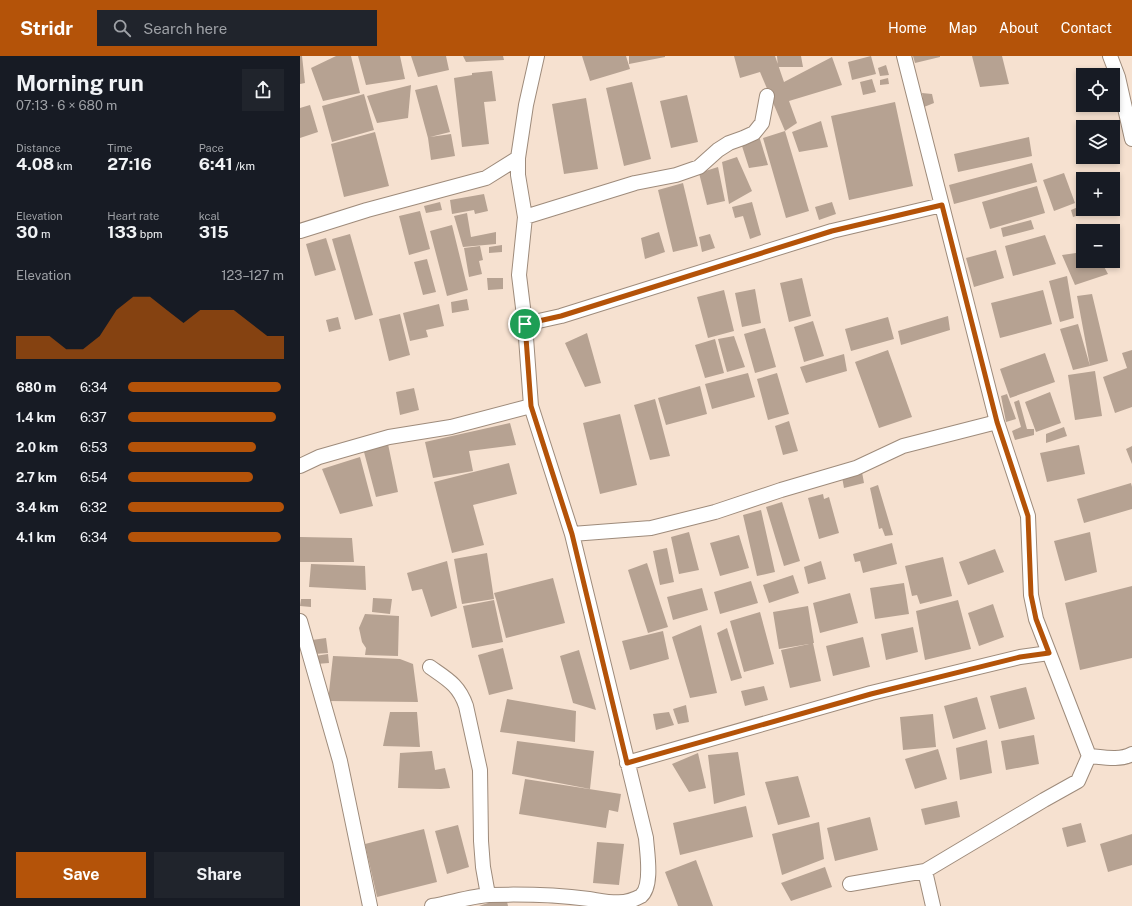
<!DOCTYPE html>
<meta charset="utf-8">
<style>
:root{--surface:#171b24;--page:#20242c;--text:#f1f3f6;--muted:#9ea1a6;--accent:#b45309}
body{margin:0;font-family:"Public Sans",sans-serif;background:var(--page);color:var(--text);height:100vh;display:flex;flex-direction:column;font-size:15px;white-space:nowrap}
*{box-sizing:border-box;margin:0}
p{font-size:13px;color:var(--muted)}
.icon{flex:none;width:22px;height:22px;fill:none;stroke:currentColor;stroke-width:2;stroke-linecap:round;stroke-linejoin:round}
.map{position:relative;flex:1;overflow:hidden}
.sheet{display:flex;flex-direction:column;background:var(--surface);width:300px}
.sheet>*{flex:none}
.fabs{position:absolute;left:776px;top:12px;display:grid;gap:8px}
.fabs a{display:grid;place-items:center;width:44px;height:44px;border-radius:0px;background:var(--surface);box-shadow:0 2px 6px #0003;font-size:20px}
.pin{position:absolute;display:grid;place-items:center;width:34px;height:34px;color:#fff;margin:-17px;border:2px solid #fff;border-radius:50%;box-shadow:0 1px 4px #0007}
.round{display:grid;place-items:center;flex:none;width:42px;height:42px;border-radius:0px;background:var(--page)}
.overview{display:flex;align-items:center;justify-content:space-between;height:68px;padding:0 16px}
h1{font-size:22px;font-weight:700;line-height:30px}
.metrics{display:grid;grid-template-columns:repeat(3,1fr);gap:6px;height:68px;padding:4px 16px}
.metrics div{display:grid;align-content:center}
.metrics b{font-size:17px;font-weight:700}
.metrics small{font-size:11px;font-weight:400}
.metrics p{font-size:11px}
.chart{height:112px;padding:8px 16px}
.chart p{display:flex;justify-content:space-between}
.chart svg{width:100%;height:72px;margin-top:4px;fill:var(--accent);opacity:.7}
.action{display:flex;gap:8px;margin-top:auto;padding:8px 16px}
.action a{flex:1;height:46px;border-radius:0px;background:var(--accent);color:#fff;font-size:16px;font-weight:700;line-height:46px;text-align:center}
.action a+a{background:var(--page);color:var(--text)}
ul{padding:0 16px;list-style:none;font-size:13px}
li{display:grid;grid-template-columns:64px 48px 1fr;align-items:center;height:30px}
li i{height:10px;border-radius:5px;background:var(--accent)}
header{display:flex;align-items:center;gap:24px;box-sizing:border-box;height:56px;padding:0 20px;background:var(--accent);color:#fff}
header strong{font-size:19px}
nav{display:flex;gap:22px;margin-inline-start:auto;font-size:14px}
.search{width:280px;height:36px;background:var(--page);display:flex;align-items:center;gap:10px;box-sizing:border-box;padding:0 14px;border-radius:0px;color:var(--muted);font-size:15px}
main{display:flex;flex:1;min-height:0}
.map>svg:first-child{display:block}
.building{fill:#b6a292}
.lines{fill:none;stroke-linecap:round;stroke-linejoin:round}
.street-casing{stroke:#9e8b7b;stroke-width:16}
.street{stroke:#fff;stroke-width:14}
.route-casing{stroke:#fff;stroke-width:8}
.route{stroke:#b45309;stroke-width:5}
</style>
<header>
<strong>Stridr</strong>
<div class="search"><svg class="icon" aria-label="search" viewBox="0 0 24 24"><circle cx="10" cy="10" r="6"/><path d="M15 15l6 6"/></svg>Search here</div>
<nav><a>Home</a><a>Map</a><a>About</a><a>Contact</a></nav>
</header>
<main>
<section class="sheet">
<div class="overview"><div><h1>Morning run</h1><p>07:13 · 6 × 680 m</p></div><a class="round"><svg class="icon" aria-label="share" viewBox="0 0 24 24"><path d="M12 15V3M7 8l5-5 5 5M5 13v7h14v-7"/></svg></a></div>
<div class="metrics">
<div><p>Distance</p><b>4.08<small> km</small></b></div>
<div><p>Time</p><b>27:16</b></div>
<div><p>Pace</p><b>6:41<small> /km</small></b></div>
</div>
<div class="metrics">
<div><p>Elevation</p><b>30<small> m</small></b></div>
<div><p>Heart rate</p><b>133<small> bpm</small></b></div>
<div><p>kcal</p><b>315</b></div>
</div>
<div class="chart"><p><span>Elevation</span>123–127 m</p>
<svg viewBox="0 0 160 44" preserveAspectRatio="none"><path d="M0 44V30L10 30L20 30L30 38L40 38L50 30L60 14L70 6L80 6L90 14L100 22L110 14L120 14L130 14L140 22L150 30L160 30V44z"/></svg>
</div>
<ul>
<li><b>680 m</b>6:34<i style="width:98%"></i></li>
<li><b>1.4 km</b>6:37<i style="width:95%"></i></li>
<li><b>2.0 km</b>6:53<i style="width:82%"></i></li>
<li><b>2.7 km</b>6:54<i style="width:80%"></i></li>
<li><b>3.4 km</b>6:32<i style="width:100%"></i></li>
<li><b>4.1 km</b>6:34<i style="width:98%"></i></li>
</ul>
<div class="action"><a>Save</a><a>Share</a></div>
</section>
<div class="map">
<svg width="832" height="850" viewBox="0 0 832 850">
<rect width="100%" height="100%" fill="#f6e1d0"/>
<!-- building -->
<path class="building" d="M0 0H2L5 27 0 28Z
M36 0H51L60 37 23 45 11 12Z
M58 0H100L105 23 66 29Z
M111 0H146L149 14 118 21Z
M163 0H203L204 4 166 6Z
M282 0H326L330 13 290 25Z
M329 0H365V1L329 8Z
M434 0H475L484 26 532 1 542 29 489 45 497 67 485 75 460 16 440 22Z
M477 0H501L503 11H478Z
M571 0 576 18 552 24 548 6Z
M613 0H640V1L615 7Z
M672 0H702L709 28 680 31Z
M586 9 589 19 580 20 578 12Z
M192 15 196 45 184 46 189 88 162 91 154 22 172 19V17Z
M588 22 589 28 580 29V24Z
M572 23 576 36 563 39 560 26Z
M332 26 351 103 324 110 306 32Z
M111 29 108 62 77 67 67 40Z
M137 29 150 76 130 81 151 78 155 100 131 104 128 82 115 34Z
M622 37 632 38 634 47 624 51Z
M64 38 74 74 32 86 22 50Z
M387 39 398 86 371 92 360 45Z
M286 42 298 113 264 118 252 48Z
M595 46 613 130 549 144 531 60Z
M10 49 18 76 0 82V52Z
M521 65 528 91 499 96 492 76Z
M485 75 509 155 486 162 463 82Z
M75 76 89 130 44 141 31 88Z
M459 80 468 109 449 112 441 87Z
M729 81 732 100 658 116 654 98Z
M437 101 452 135 429 148 422 106Z
M732 107 737 126 654 148 649 129Z
M418 111 425 145 407 149 399 117Z
M764 117 775 147 754 155 743 124Z
M383 127 398 190 373 196 358 134Z
M737 130 745 157 690 173 682 146Z
M184 138 188 155 175 158 174 154 152 158 150 144Z
M140 146 142 154 126 157 124 150Z
M452 146 461 179 450 183 443 160 435 162 432 151Z
M532 146 536 158 519 164 515 151Z
M783 149V153H795L773 161 771 154Z
M120 155 130 193 109 199 99 160Z
M167 157 171 181 196 176V188L163 191 154 160Z
M731 164 734 173 703 181 701 172Z
M152 169 168 234 147 240 130 175Z
M359 176 365 196 345 203 341 182Z
M50 178 73 259 55 264 32 183Z
M410 178 415 192 402 196 399 181Z
M745 179 756 208 713 220 705 190Z
M26 182 36 214 15 220 6 188Z
M202 189V196L189 197V191Z
M180 190 183 204 179 205 182 218 169 221 164 192Z
M696 194 704 222 674 231 666 202Z
M783 196V205H801L808 218 775 229 762 199Z
M127 203 136 236 123 239 114 206Z
M767 220 774 262 760 266 749 225Z
M187 222H203V233L188 234Z
M502 222 511 260 489 266 480 227Z
M455 233 461 267 442 271 435 237Z
M424 234 434 275 408 282 397 241Z
M743 234 752 268 700 282 691 247Z
M792 238 808 305 790 310 777 240Z
M167 243 169 254 152 257 151 246Z
M139 248 144 270 126 274 128 281 110 285 103 257Z
M100 258 110 299 89 305 79 263Z
M648 260 650 274 601 289 598 275Z
M38 261 41 273 29 276 26 264Z
M588 261 594 283 551 295 545 273Z
M513 265 524 300 504 306 494 271Z
M778 268 790 310 773 314 760 273Z
M465 272 476 311 455 317 444 278Z
M287 277 301 327 285 331 265 287Z
M434 280 445 311 427 316 418 283Z
M415 283 424 317 405 322 395 289Z
M588 294 612 361 579 372 555 306Z
M832 294V351L815 357 803 321 827 312 822 297Z
M745 297 755 326 710 342 700 313Z
M544 298 547 315 506 327 500 311Z
M795 315 802 360 775 364 768 319Z
M448 317 455 341 412 353 405 328Z
M477 317 489 358 468 364 457 323Z
M400 330 407 358 366 369 358 342Z
M114 332 119 354 100 359 96 336Z
M750 336 761 367 736 376 725 346Z
M707 338 716 363 706 366 701 340Z
M355 343 370 400 350 404 334 349Z
M719 344 727 373H734V379L715 384 712 375 721 371 714 346Z
M320 358 337 429 300 438 283 367Z
M489 365 498 395 483 399 475 370Z
M210 367 216 389 169 395 173 415 133 422 125 386Z
M764 371 767 380 746 387V378Z
M88 388 98 436 76 441 64 396Z
M779 389 785 418 747 426 740 397Z
M832 390V408L826 393Z
M60 401 73 450 40 458 22 413Z
M209 407 217 438 173 449 184 489 152 497 134 426Z
M562 416 564 427 544 432 542 421Z
M831 427 832 431V453L784 467 777 443Z
M578 429 593 479 585 480 582 472 579 473 570 432Z
M523 438 524 443 529 441 539 477 519 483 508 442Z
M482 446 500 505 484 510 466 451Z
M461 454 475 516 457 520 443 459Z
M389 476 399 514 379 518 371 481Z
M790 476 797 516 765 525 754 485Z
M439 479 449 512 420 520 410 487Z
M0 481 52 482 54 506H0Z
M592 487 597 508 563 517 560 505 555 506 553 498Z
M367 492 374 526 360 529 353 495Z
M695 493 704 516 668 529 659 506Z
M187 497 194 543 162 548 154 503Z
M643 501 652 540 620 548 617 539 612 540 605 510Z
M147 505 157 552 131 561 122 533 112 535 107 517Z
M521 505 526 523 508 528 504 511Z
M347 507 368 571 348 577 328 514Z
M11 508 65 510 66 534 9 531Z
M493 519 499 537 469 547 463 529Z
M253 522 265 567 206 582 196 543 197 542 196 543 194 537Z
M451 525 458 547 420 558 414 536Z
M604 527 609 558 575 563 570 532Z
M832 530V602L780 614 765 547Z
M402 532 408 554 373 564 367 541Z
M550 537 558 567 520 577 513 547Z
M73 542 92 543 90 558 72 556Z
M1 543H11V551L0 550Z
M194 544 203 586 172 592 163 550Z
M658 544 671 593 625 604 616 555Z
M693 548 704 581 679 590 668 557Z
M508 550 514 587H513L521 625 490 632 481 594 509 588 479 593 473 556Z
M460 556 474 608 444 616 430 565Z
M65 558 99 560 98 600 65 599 66 592 62 586 59 572Z
M401 569 417 637 390 642 372 581Z
M613 571 618 596 586 604 581 578Z
M427 572 442 622 431 625 417 577Z
M363 575 369 603 330 614 322 585Z
M563 581 570 611 533 620 526 590Z
M26 582 28 597 14 598 12 584Z
M203 592 213 633 189 639 178 599Z
M279 594 296 654 273 647 260 600Z
M28 598 29 607 16 608 15 600Z
M33 600 100 603 113 608 118 646 28 645Z
M464 630 468 644 445 650 441 635Z
M726 631 735 663 699 673 690 640Z
M677 641 686 673 653 683 644 650Z
M207 643 276 655 275 686 200 676Z
M386 649 389 666 378 668 373 653Z
M90 656H117L120 691 83 690Z
M369 656 374 669 356 674 353 658Z
M633 658 636 691 603 694 600 661Z
M734 679 739 708 706 714 701 685Z
M687 684 692 717 660 724 656 692Z
M217 685 294 695 290 733 212 718Z
M638 693 647 723 615 733 605 703Z
M132 695 135 714 145 712 150 732 141 733 98 732 100 697Z
M438 696 445 739 414 748 408 699Z
M398 697 406 732 389 736 372 708Z
M498 720 510 761 478 769 465 726Z
M225 723 321 738 318 756 309 754 306 772 219 758Z
M657 745 660 761 625 769 621 753Z
M446 750 453 781 380 799 373 767Z
M570 761 578 794 535 805 527 772Z
M519 766 524 803 482 819 472 778Z
M781 767 786 786 767 791 762 772Z
M158 769 169 811 147 818 135 775Z
M124 773 137 826 77 841 65 788Z
M832 778V809L808 816 800 788Z
M297 786 324 788 319 829 293 827Z
M396 804 413 850H378L365 816Z
M525 811 532 831 491 845 481 827Z
M206 841 208 850H179Z"/>
<g class="lines">
<!-- street casing -->
<g class="street-casing">
<path id="street" d="M810 0 818 21 832 83
M225 161 335 127 376 119 399 111 418 94 429 87 443 82 454 77 462 67 467 40
M0 175 67 154 186 122 218 102
M225 268 261 260 532 175 642 149
M0 410 19 401 89 381 151 371 231 350
M272 478 351 472 415 456 481 434 556 412 603 390 697 366
M0 565 40 705 70 850
M130 611C147 623 159 629 166 650L180 714 181 785 183 811 188 839
M789 700C802 701 820 705 832 698
M327 707 571 637 720 601 749 597
M625 815 633 850
M550 828 625 815 744 744 778 725 789 700 736 563 731 539 728 460 697 366 604 0
M132 850C150 847 172 840 189 839 222 838 257 839 289 843 309 846 323 850 341 840 353 830 347 797 346 782L272 478 231 350 225 268 219 219 225 161 218 119V102L226 49 237 0"/>
</g>
<!-- street -->
<use href="#street" class="street"/>
</g>
<g class="lines">
<!-- route casing -->
<g class="route-casing">
<path id="route" d="M642 149 697 366 728 460 731 539 736 563 749 597 720 601 571 638 327 707 272 478 231 350 225 268 261 260 532 175Z"/>
</g>
<!-- route -->
<use href="#route" class="route"/>
</g>
</svg>
<div class="fabs">
<a><svg class="icon" aria-label="locate" viewBox="0 0 24 24"><circle cx="12" cy="12" r="6"/><path d="M12 2v4M12 18v4M2 12h4M18 12h4"/></svg></a>
<a><svg class="icon" aria-label="layers" viewBox="0 0 24 24"><path d="M12 4l9 5-9 5-9-5zM3 14l9 5 9-5"/></svg></a>
<a>+</a>
<a>−</a>
</div>
<div class="pin" style="left:225px;top:268px;background:#1e9e55"><svg class="icon" aria-label="arrive" viewBox="0 0 24 24"><path d="M6 21V4h12l-3 4 3 4H6"/></svg></div>
</div>
</main>
